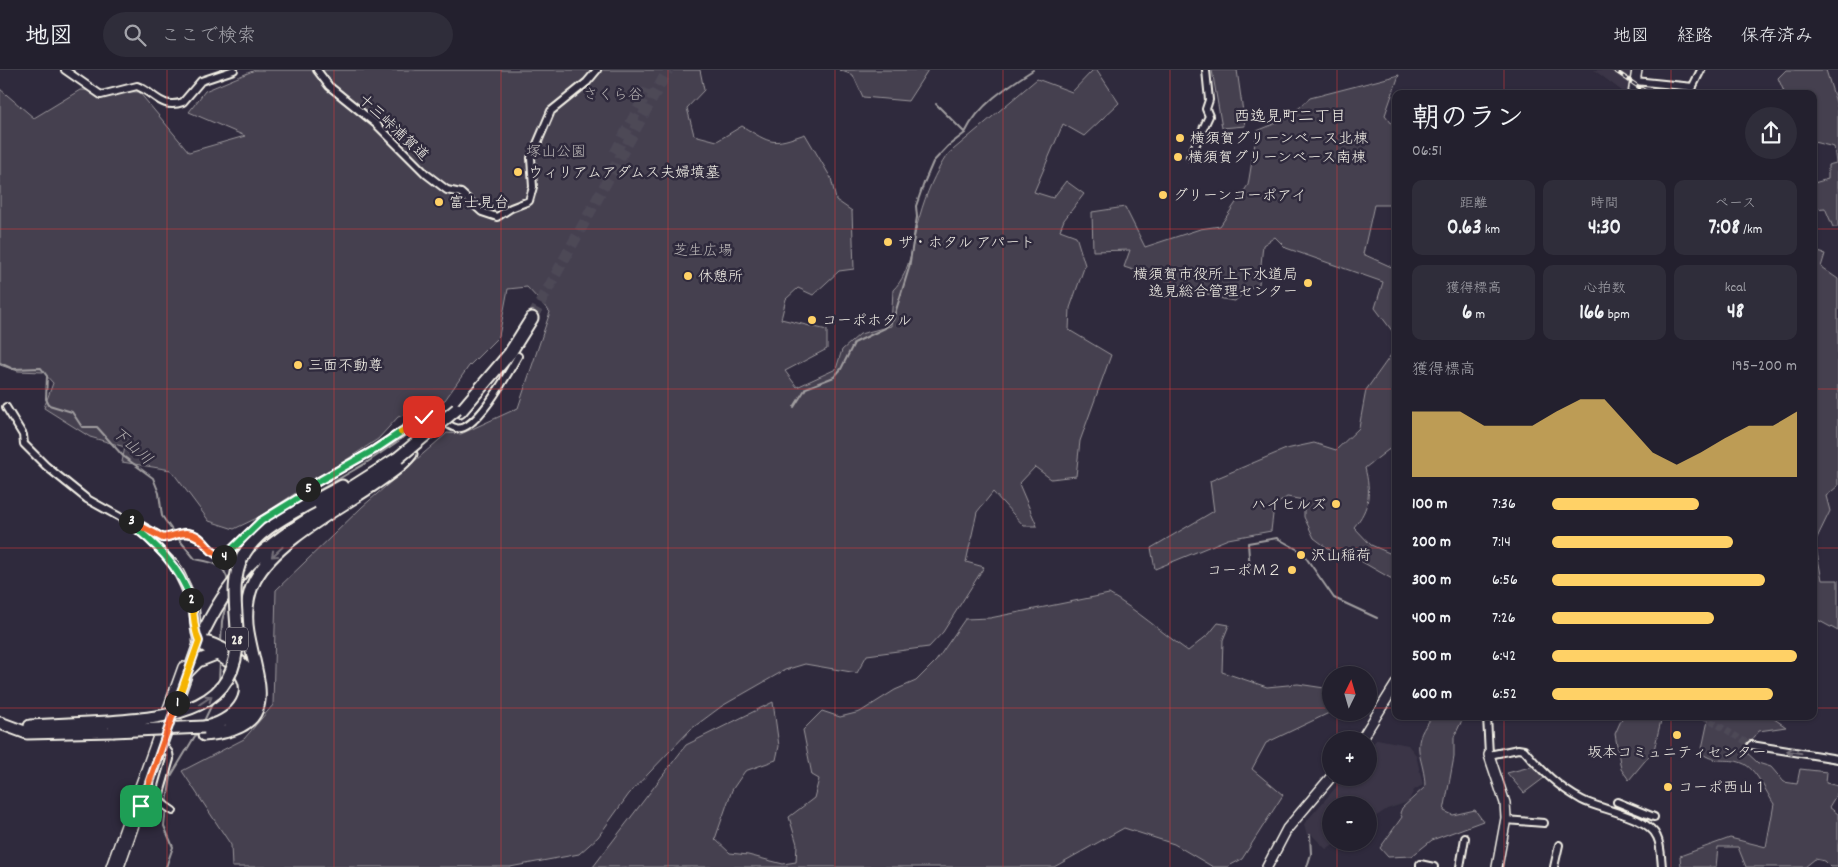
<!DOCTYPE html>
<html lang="ja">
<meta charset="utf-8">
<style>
:root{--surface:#23202e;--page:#2f2d3a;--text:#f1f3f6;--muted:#a3a3aa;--line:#403e4a;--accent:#ffd166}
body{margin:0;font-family:Dekko,"Klee One",sans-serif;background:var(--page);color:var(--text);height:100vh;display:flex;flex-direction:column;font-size:19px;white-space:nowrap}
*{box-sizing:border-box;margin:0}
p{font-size:16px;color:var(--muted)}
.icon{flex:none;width:28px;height:28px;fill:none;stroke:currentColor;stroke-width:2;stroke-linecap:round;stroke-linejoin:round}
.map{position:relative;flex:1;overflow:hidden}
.sheet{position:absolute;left:1392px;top:20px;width:425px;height:630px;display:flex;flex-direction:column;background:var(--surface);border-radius:10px;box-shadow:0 1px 4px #0004,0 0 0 1px var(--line)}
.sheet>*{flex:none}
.needle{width:32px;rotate:5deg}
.tools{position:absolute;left:1322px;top:596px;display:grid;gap:10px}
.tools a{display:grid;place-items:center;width:55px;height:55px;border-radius:50%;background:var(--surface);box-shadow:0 1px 4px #0004,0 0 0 1px var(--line);font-size:25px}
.pin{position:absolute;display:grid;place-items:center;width:42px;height:42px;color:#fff;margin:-21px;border-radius:10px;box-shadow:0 2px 8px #0006}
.km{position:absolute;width:25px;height:25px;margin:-12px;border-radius:50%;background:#222;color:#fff;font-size:14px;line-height:25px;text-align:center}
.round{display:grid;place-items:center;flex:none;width:52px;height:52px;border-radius:26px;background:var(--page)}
.summary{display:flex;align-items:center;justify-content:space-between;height:85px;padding:0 20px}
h1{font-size:28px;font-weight:700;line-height:38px}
.stats{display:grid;grid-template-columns:repeat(3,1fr);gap:8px;height:85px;padding:5px 20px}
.stats div{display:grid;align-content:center;border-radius:10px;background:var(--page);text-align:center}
.stats b{font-size:21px;font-weight:700}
.stats small{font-size:14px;font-weight:400}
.stats p{font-size:14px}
.chart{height:140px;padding:10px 20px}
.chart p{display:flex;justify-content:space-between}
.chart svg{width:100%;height:90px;margin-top:5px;fill:var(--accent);opacity:.7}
ul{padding:0 20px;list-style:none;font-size:16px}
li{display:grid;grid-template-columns:80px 60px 1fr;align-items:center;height:38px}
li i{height:12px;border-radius:6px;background:var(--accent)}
header{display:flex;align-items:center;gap:30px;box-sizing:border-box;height:70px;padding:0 25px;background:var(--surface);border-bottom:1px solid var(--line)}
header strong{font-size:24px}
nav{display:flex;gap:28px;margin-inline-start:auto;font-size:18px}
.search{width:350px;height:45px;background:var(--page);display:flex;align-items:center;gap:12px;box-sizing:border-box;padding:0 18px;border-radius:28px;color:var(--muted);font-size:19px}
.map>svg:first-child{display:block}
.built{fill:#3b3647}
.green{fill:#454050;stroke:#9c989c}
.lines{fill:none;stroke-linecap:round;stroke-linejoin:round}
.stream{stroke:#a19ea0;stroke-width:2}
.street-tunnel{stroke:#4d4857;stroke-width:6;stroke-dasharray:6 3;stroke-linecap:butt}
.highway-tunnel{stroke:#4d4857;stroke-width:11;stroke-dasharray:11 5.5;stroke-linecap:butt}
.street-casing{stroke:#f4f1e8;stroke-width:10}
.secondary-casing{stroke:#f4f1e8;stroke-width:12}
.highway-casing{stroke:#f4f1e8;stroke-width:15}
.street{stroke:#2f2a3d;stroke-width:6}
.secondary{stroke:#2f2a3d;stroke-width:9}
.highway{stroke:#2f2a3d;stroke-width:11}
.rail-casing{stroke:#f4f1e8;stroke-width:4}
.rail{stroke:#2f2a3d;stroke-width:2;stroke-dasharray:5.5;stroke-linecap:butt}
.highway-bridge-casing{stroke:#f4f1e8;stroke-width:15;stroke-linecap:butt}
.highway-bridge{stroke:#2f2a3d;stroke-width:11}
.oneway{stroke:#747079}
.split-1-casing{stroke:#fff;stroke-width:10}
.split-2-casing{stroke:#fff;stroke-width:10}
.split-3-casing{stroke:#fff;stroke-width:10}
.split-4-casing{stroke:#fff;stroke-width:10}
.split-5-casing{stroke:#fff;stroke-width:10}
.split-6-casing{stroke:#fff;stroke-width:10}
.split-7-casing{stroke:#fff;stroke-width:10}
.split-1{stroke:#f0652b;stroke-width:6}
.split-2{stroke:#f5b400;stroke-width:6}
.split-3{stroke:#22a559;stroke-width:6}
.split-4{stroke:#f0652b;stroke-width:6}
.split-5{stroke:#22a559;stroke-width:6}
.split-6{stroke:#22a559;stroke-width:6}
.split-7{stroke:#f5b400;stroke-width:6}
.grid{fill:none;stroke:#d93c3b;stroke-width:1;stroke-opacity:0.55}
.poi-dot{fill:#ffd166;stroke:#2f2a3d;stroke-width:2}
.labels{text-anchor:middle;stroke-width:5;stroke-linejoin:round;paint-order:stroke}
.shield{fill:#2f2a3d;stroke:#b9b5b5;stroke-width:1}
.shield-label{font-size:14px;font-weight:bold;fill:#f4f1e8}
.park-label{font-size:15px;fill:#b7b3b3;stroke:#2f2a3d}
.street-label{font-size:15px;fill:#f4f1e8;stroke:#2f2a3d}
.poi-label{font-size:15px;fill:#f4f1e8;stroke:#2f2a3d;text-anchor:start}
.neighbourhood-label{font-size:16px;fill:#f4f1e8;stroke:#2f2a3d}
.water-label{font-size:16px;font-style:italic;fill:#b6b2b2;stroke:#2f2a3d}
</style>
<header>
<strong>地図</strong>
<div class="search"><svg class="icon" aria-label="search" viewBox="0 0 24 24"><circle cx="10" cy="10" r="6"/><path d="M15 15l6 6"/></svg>ここで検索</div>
<nav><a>地図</a><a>経路</a><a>保存済み</a></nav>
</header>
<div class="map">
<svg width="1838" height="797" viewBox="0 0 1838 797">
<rect width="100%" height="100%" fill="#2f2a3d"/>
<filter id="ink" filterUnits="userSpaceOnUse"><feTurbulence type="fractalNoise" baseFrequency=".02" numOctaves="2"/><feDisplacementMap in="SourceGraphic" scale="10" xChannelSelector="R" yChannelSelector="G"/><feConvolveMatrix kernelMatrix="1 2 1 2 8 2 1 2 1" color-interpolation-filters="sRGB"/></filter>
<g filter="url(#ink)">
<!-- built -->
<path class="built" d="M1594 0H1632L1673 24H1626Z
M1377 669 1408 675 1416 685 1423 715 1414 720 1408 732 1387 739 1369 751V735H1331V772L1335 773 1326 779 1311 764 1307 765 1304 754 1344 708H1369V678Z"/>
<!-- green -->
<path class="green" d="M255 0H700L704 20 687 38 694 65 717 71 742 56C772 74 771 76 805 64L831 108 836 130 852 141 854 199 839 201 813 225 798 218 786 229 781 249 827 260V279L785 301 797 317 836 299 842 280 860 264 891 256 893 220C912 202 912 169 920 145 926 124 935 103 947 85L1037 9 1072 22 1093 0H1097L1119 33 1084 66 1063 54 1034 122 1053 128 1066 111 1084 124 1064 150 1060 160 1076 166 1085 195 1070 238 1069 260 1111 285 1080 371 1076 406 1051 409 1035 397 1019 414 1037 456H1024L993 422 977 442 966 492 984 497 943 562 929 577 867 585 857 603 805 594 785 600 722 636 691 659 629 724 598 767 579 784 510 797H232L231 775 182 701 244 669 273 635 276 520 362 437 447 363 461 364 518 338 550 242 527 217 508 219 499 266 469 296 445 330 398 347 378 369 259 447 234 459 209 451 171 400 122 392 125 377 90 367 44 338 53 313 43 302 18 301 0 295V19L34 48 80 20 139 22 189 82 245 66 189 42 205 21Z
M839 0H928L908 31 863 27 853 5Z
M1212 0H1237L1245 56 1222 58Z
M1786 0H1826L1838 39V157H1833L1825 138 1814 139V113L1828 109V95L1836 93 1834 77 1814 72V24H1785L1778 8Z
M1399 5 1385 45 1396 59V135H1374L1363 184 1396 199V266L1375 238 1383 212 1286 178 1275 167 1263 175 1259 214 1248 219 1235 231 1223 229 1124 197 1130 180 1093 181 1092 142 1125 137 1145 177 1200 159 1220 156 1248 115 1257 61 1286 49 1310 28Z
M1814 181 1825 184 1821 197 1838 209V416L1826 426 1830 441 1815 472 1822 510H1838V561L1814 548Z
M1396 278V376L1388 380 1365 398C1371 422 1370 438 1354 457L1371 475 1396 486 1392 509 1357 489H1342L1314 468 1304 447V430L1287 427 1274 436 1271 461 1228 469 1155 499 1151 478 1214 441 1210 411 1286 379 1314 373 1336 380 1359 358 1366 320Z
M1109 524C1137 540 1161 562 1188 581L1209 564 1218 553 1229 555 1223 570 1222 602 1267 617 1298 614 1331 619V642L1266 673 1252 699 1283 725 1242 789 1227 797H1213L1174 774 1124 758 1054 797H593L686 675 773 632 779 676 776 690 745 701 732 720 715 769 730 783 748 785 783 794 796 792 797 774 789 747 814 728 819 709 812 705 803 660 822 641 840 647 860 642 895 620 916 611 936 591 965 549 990 548Z
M1430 646H1464L1454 667V687L1444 741 1453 745 1475 740 1483 751 1432 770 1412 786 1388 787 1380 778 1402 747 1400 743 1402 738 1425 717C1425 688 1408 677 1430 650Z
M1623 646H1662L1654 680 1629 710 1621 699 1615 664Z
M1709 646H1770L1786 657 1759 661 1744 680 1758 693 1771 697 1784 712 1797 714 1800 699 1827 702 1826 713 1838 716V722L1829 737 1838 744V797H1831L1825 791 1815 789 1805 797H1746L1738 777H1718L1716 797H1681L1680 786 1730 768 1766 777 1774 734C1766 722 1756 698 1742 693 1727 687 1718 695 1701 683Z
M1534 696 1544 708 1524 723 1507 703Z"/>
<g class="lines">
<!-- stream -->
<path class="stream" d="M936 34 965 63C978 35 1008 16 1033 0
M0 293 13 299 41 298 47 306 46 329 49 335 72 342 82 357H97L123 386 153 408 159 423 162 446 174 463
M794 337 806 318 834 307 841 299 854 273 885 258 893 250 909 198 917 147 916 136 924 113 933 92 948 76 965 63
M446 357 458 362 476 354
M280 443 366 393 429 350 436 351
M177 467 195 489C211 492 225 493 228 512
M219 494C239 485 250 463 268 450
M1250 500 1248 473 1277 468 1302 482 1334 528 1377 548
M221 572 222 551 227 531
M219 611 220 592
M203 653 214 630
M167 733 171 706 198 661
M166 738 164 756 173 777 166 797
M1307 797 1311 784 1310 765"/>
<!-- street-tunnel -->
<path class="street-tunnel" d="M1703 646 1751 675"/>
<!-- highway-tunnel -->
<path class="highway-tunnel" d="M615 83 648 20
M532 248 668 0"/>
<!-- street casing -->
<g class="street-casing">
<path id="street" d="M65 0 101 25 137 16C155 23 161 40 183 32L201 11 234 0
M317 0 329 16 376 54 426 104 447 120 461 123 482 142 497 147 511 138 529 131 533 117 531 88 551 41 587 12 597 0
M1635 11 1693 17
M1689 24 1701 0
M1190 87 1209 46 1206 39 1209 30 1206 0
M6 337 23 365 24 374 46 396 87 429 127 451 146 466 174 494
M127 451H134L163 468C171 467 179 463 186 463 205 464 206 483 224 487L261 451 305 424 312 415 374 380 424 347C438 342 444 355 456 358 475 364 510 300 518 286
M1487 646 1489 685 1518 679 1524 680C1541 700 1558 717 1582 730 1601 740 1648 746 1657 767 1661 775 1661 788 1662 797
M163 675 169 683 170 689 159 727 163 734 173 741
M1751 675 1838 689
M1617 732 1654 747
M1505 750 1544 753
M1420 797V794L1434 797
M1460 797 1465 768
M1554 797 1559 775"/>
</g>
<!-- secondary casing -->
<g class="secondary-casing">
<path id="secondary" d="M1633 24 1637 0
M1361 670 1396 614
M1489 685 1505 733 1506 748 1497 797
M111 797 183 597
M119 797 199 571C194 561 196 550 194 539 189 523 182 508 174 494
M1267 797 1287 759 1331 707"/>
</g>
<!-- highway casing -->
<g class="highway-casing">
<path id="highway" d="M460 342 510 283 532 248
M312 432 342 416
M313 442 398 388
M199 571C229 506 260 478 320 442
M199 571C243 579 278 623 231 656
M199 571C211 582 227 587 237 599 260 625 231 654 204 657
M187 602 198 591 216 584
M0 653 27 663 113 661
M30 656 108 652
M204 665C283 659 257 614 248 562 245 545 247 525 255 510 275 471 340 438 376 413 388 405 402 396 411 384"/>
</g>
<!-- street -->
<use href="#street" class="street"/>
<!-- secondary -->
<use href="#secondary" class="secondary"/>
<!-- highway -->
<use href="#highway" class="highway"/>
<!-- rail casing -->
<g class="rail-casing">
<path id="rail" d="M1614 0 1649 24"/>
</g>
<!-- rail -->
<use href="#rail" class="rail"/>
<!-- highway-bridge casing -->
<g class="highway-bridge-casing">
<path id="highway-bridge" d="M398 388 457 339
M108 652C171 647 242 642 237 560 236 536 231 511 242 488 255 461 287 446 312 432
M113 661 204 657"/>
</g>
<!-- highway-bridge -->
<use href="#highway-bridge" class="highway-bridge"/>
</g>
<!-- one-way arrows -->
<defs><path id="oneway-shaft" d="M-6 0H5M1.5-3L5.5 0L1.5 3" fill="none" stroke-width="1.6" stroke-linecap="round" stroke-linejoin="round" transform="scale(1.25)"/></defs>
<g class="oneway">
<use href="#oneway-shaft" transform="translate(277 482) rotate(138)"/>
<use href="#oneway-shaft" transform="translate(206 630) rotate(-34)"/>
<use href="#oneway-shaft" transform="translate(1794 682) rotate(-170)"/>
</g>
</g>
<g class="lines" filter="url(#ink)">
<!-- split-1 casing -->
<g class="split-1-casing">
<path id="split-1" d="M141 736 177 633"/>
</g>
<!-- split-2 casing -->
<g class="split-2-casing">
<path id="split-2" d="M177 633 199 571C193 559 195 543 191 530"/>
</g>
<!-- split-3 casing -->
<g class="split-3-casing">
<path id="split-3" d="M131 451H127C155 473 179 495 191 530"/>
</g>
<!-- split-4 casing -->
<g class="split-4-casing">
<path id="split-4" d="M131 451 163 468C171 467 179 463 186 463 206 464 206 484 224 487"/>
</g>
<!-- split-5 casing -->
<g class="split-5-casing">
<path id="split-5" d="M224 487 261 451 305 424 308 419"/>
</g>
<!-- split-6 casing -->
<g class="split-6-casing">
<path id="split-6" d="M308 419 312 415 374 380 401 362"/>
</g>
<!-- split-7 casing -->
<g class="split-7-casing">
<path id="split-7" d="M401 362 424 347"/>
</g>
<!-- split-1 -->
<use href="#split-1" class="split-1"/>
<!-- split-2 -->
<use href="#split-2" class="split-2"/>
<!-- split-3 -->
<use href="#split-3" class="split-3"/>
<!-- split-4 -->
<use href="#split-4" class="split-4"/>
<!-- split-5 -->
<use href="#split-5" class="split-5"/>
<!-- split-6 -->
<use href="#split-6" class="split-6"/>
<!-- split-7 -->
<use href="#split-7" class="split-7"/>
</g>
<!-- grid -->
<path class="grid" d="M167 0V797M334 0V797M501 0V797M668 0V797M835 0V797M1003 0V797M1170 0V797M1337 0V605M1504 0V24M1671 0V24M0 159H1396M1814 159H1838M0 319H1396M1814 319H1838M0 478H1396M1814 478H1838M0 638H1331M1369 638H1396M1814 638H1838M1337 642V670M1504 646V797M1671 646V797M1337 708V735M1337 772V797"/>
<!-- markers -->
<g class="poi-dot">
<circle cx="1180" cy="68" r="5"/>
<circle cx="1178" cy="87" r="5"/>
<circle cx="518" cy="102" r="5"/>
<circle cx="1163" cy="125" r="5"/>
<circle cx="439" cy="132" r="5"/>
<circle cx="888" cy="172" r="5"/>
<circle cx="688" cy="206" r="5"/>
<circle cx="1308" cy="213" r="5"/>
<circle cx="812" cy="250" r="5"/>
<circle cx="298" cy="295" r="5"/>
<circle cx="1336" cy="434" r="5"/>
<circle cx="1301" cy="485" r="5"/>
<circle cx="1292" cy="500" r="5"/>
<circle cx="1677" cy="665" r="5"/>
<circle cx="1668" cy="717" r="5"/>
</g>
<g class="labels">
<!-- shield labels -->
<rect class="shield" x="226" y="557.5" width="22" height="23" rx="4"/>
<g class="shield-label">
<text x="237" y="574">28</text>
</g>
<!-- park labels -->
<g class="park-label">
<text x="613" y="29">さくら谷</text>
<text x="556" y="86">塚山公園</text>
<text x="703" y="185">芝生広場</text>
</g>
<!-- street labels -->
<g class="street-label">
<text transform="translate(394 57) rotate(43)" y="5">十三峠浦賀道</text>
</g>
<!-- poi labels -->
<g class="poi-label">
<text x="1190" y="73">横須賀グリーンベース北棟</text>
<text x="1188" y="92">横須賀グリーンベース南棟</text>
<text x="528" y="107">ウィリアムアダムス夫婦墳墓</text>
<text x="1173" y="130">グリーンコーポアイ</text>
<text x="449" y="137">富士見台</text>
<text x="898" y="177">ザ・ホタル アパート</text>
<text x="1298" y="209" text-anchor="end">横須賀市役所上下水道局<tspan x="1298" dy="17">逸見総合管理センター</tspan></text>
<text x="698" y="211">休憩所</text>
<text x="822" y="255">コーポホタル</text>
<text x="308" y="300">三面不動尊</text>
<text x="1326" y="439" text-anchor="end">ハイヒルズ</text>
<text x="1311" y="490">沢山稲荷</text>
<text x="1282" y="505" text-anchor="end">コーポＭ２</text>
<text x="1677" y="687" text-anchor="middle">坂本コミュニティセンター</text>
<text x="1678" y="722">コーポ西山１</text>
</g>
<!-- neighbourhood labels -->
<g class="neighbourhood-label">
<text x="1290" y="51">西逸見町二丁目</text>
</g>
<!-- water labels -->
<g class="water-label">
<text transform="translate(133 375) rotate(42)" y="6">下山川</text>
</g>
</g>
</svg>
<div class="tools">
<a><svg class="needle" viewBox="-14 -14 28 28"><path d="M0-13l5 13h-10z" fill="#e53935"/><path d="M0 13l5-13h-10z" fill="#a3a3aa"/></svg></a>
<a>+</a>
<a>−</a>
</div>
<div class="pin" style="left:141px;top:736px;background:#1e9e55"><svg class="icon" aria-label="arrive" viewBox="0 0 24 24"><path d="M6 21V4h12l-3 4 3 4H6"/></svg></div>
<div class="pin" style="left:424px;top:347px;background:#d93025"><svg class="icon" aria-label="check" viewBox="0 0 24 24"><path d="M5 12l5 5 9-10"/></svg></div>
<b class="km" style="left:177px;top:633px">1</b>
<b class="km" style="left:191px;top:530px">2</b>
<b class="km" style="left:131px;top:451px">3</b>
<b class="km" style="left:224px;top:487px">4</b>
<b class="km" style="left:308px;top:419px">5</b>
<section class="sheet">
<div class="summary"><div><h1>朝のラン</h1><p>06:51</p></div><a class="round"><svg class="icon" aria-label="share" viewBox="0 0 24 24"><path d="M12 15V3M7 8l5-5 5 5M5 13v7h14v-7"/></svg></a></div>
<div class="stats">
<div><p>距離</p><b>0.63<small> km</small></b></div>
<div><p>時間</p><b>4:30</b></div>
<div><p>ペース</p><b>7:08<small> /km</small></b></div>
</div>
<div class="stats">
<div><p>獲得標高</p><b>6<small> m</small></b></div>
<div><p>心拍数</p><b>166<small> bpm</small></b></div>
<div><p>kcal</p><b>48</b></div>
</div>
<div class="chart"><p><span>獲得標高</span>195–200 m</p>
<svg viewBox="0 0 160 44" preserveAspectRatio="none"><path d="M0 44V12L10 12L20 12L30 19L40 19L50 19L60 12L70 6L80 6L90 19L100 32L110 38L120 32L130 25L140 19L150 19L160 12V44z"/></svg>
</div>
<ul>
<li><b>100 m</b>7:36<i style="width:60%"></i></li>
<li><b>200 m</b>7:14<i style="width:74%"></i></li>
<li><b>300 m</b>6:56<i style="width:87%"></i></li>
<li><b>400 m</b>7:26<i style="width:66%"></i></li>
<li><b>500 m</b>6:42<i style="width:100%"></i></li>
<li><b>600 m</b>6:52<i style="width:90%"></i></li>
</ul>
</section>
</div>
